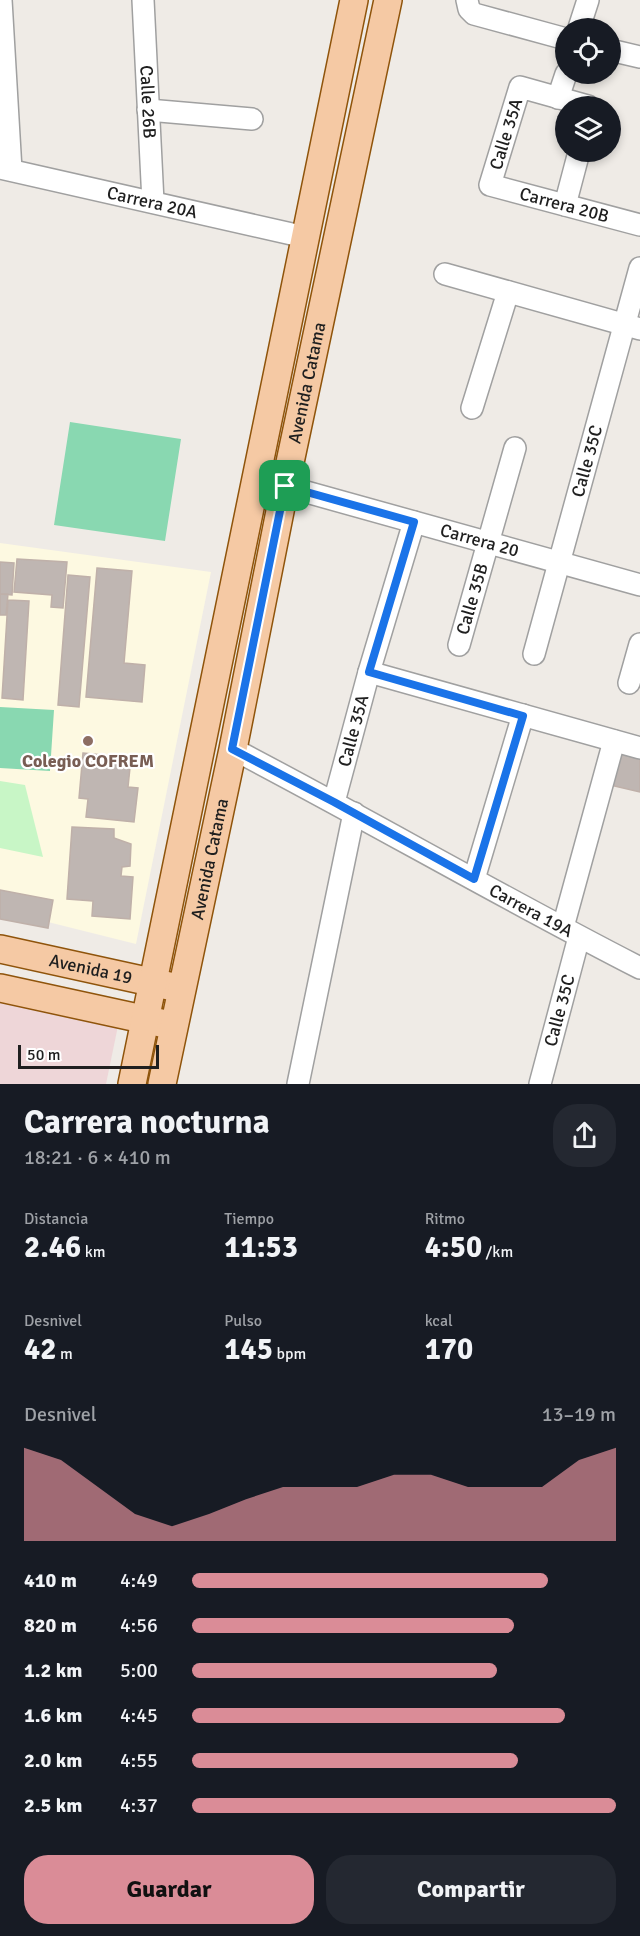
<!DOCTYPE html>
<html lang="es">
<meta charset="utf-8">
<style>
:root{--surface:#171b24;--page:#242831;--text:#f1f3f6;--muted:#9ea1a6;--accent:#da8c97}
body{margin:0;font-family:Signika,sans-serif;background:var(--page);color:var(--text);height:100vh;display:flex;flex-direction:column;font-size:22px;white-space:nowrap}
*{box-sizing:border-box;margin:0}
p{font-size:20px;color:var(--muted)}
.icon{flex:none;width:33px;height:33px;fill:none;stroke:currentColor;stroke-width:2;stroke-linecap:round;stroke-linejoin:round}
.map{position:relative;height:1084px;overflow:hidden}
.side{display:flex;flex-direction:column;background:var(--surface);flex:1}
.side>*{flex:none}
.buttons{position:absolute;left:555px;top:18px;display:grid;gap:12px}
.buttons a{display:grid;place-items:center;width:66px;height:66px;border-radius:50%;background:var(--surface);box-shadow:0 3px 9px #0003;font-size:30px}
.scale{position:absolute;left:18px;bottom:15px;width:141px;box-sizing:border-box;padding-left:6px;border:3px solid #1f1f1f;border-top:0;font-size:16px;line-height:21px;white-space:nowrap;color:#1f1f1f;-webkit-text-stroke:4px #fff;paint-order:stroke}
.pin{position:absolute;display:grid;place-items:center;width:51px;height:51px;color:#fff;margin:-26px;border-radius:12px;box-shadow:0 3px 9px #0006}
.round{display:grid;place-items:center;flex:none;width:63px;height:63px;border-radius:24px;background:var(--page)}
.overview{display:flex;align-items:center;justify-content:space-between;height:102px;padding:0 24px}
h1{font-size:33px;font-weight:800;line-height:45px}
.metrics{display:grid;grid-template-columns:repeat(3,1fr);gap:9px;height:102px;padding:6px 24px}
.metrics div{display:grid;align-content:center}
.metrics b{font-size:30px;font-weight:800}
.metrics small{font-size:16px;font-weight:400}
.metrics p{font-size:16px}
.chart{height:168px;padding:12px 24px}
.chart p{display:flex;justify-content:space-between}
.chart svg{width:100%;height:108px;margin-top:6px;fill:var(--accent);opacity:.7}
.action{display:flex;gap:12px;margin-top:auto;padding:12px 24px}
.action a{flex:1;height:69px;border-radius:24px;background:var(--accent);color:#111;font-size:24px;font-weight:800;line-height:69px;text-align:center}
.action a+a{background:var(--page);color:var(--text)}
ul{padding:0 24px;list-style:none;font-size:20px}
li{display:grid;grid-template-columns:96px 72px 1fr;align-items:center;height:45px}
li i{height:15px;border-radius:8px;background:var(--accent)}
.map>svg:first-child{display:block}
.commercial{fill:#eed6d8}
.education{fill:#fdf9e1}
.park{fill:#c8f6c6}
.pitch{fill:#89d8b1}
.building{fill:#bfb6b2;stroke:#bfb0a9;stroke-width:1.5}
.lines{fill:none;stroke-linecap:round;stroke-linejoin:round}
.minor-casing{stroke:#a0a0a0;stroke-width:24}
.major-casing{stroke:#8f540b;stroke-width:30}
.minor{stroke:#fff;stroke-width:21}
.major{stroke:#f5c9a4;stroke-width:27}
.route-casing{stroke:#fff;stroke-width:12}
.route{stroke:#1a73e8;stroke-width:8}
.education-dot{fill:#8d6e63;stroke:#fff;stroke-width:2}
.labels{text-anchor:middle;stroke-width:4.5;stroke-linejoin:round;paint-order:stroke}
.street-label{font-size:18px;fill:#1f1f1f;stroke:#fff}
.education-label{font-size:18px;font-weight:bold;fill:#785e54;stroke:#fff}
</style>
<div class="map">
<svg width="640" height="1084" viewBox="0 0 640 1084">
<rect width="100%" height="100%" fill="#efebe6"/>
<!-- commercial -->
<path class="commercial" d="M0 995 119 1021 106 1084H0Z"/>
<!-- education -->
<path class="education" d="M0 543 211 572 136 944 0 910Z"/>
<!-- park -->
<path class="park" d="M0 781 25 785 43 857 0 848Z"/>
<!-- pitch -->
<path class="pitch" d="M70 422 181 439 165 541 54 525Z
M0 707 54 710 50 771 0 768Z"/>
<!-- building -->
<path class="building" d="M17 559 67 562 63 608 51 607 52 595 14 592Z
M0 562 14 563 12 595 0 594Z
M97 568 132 571 124 663 145 665 142 702 86 697Z
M68 575 90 577 79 707 58 705Z
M0 594H8L6 615H0Z
M8 600 29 601 23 700 2 698Z
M621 746 640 751V792L610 785Z
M83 753 131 758 128 787 138 788 134 822 86 817 88 799 79 798Z
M72 827 114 829V838L131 844 130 866 122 867 121 876 133 877 130 919 92 916 93 901 67 899Z
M0 890 53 900 48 928 0 919Z"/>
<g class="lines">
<!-- minor casing -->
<g class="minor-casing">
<g id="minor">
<path d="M1 0 11 170"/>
<path id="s1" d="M143 0 153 202"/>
<path d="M467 0 469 9 474 14 566 39"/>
<path d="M579 28 588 0"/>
<path d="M610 50 640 57"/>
<path d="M558 98 566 74"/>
<path id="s2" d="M588 106 520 87 490 185 640 225"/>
<path d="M148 110 252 119"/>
<path id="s3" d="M0 168 305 237"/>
<path d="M565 205 579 152"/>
<path d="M445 274 640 329"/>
<path d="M472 408 508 292"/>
<path id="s4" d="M285 486 640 585"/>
<path id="s5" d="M459 645 515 448"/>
<path id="s6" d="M534 654 640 268"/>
<path d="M369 672 640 748"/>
<path d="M629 683 640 644"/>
<path id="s7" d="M233 749C369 820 503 898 640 968"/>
<path id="s8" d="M334 802 369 672 414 522"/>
<path d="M474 879 523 715"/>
<path d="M563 927 614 741"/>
<path d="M298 1084 354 813"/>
<path id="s9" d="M540 1084 579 937"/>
</g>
</g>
<!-- major casing -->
<g class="major-casing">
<g id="major">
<path id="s10" d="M0 949 169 986"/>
<path d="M0 988 161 1023"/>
<path d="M132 1084 354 0"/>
<path id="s11" d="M162 1084 233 749 285 486 388 0"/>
</g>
</g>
<!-- minor -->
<use href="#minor" class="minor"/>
<!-- major -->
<use href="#major" class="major"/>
</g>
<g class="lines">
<!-- route casing -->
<g class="route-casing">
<path id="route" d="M285 486 414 522 369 672 523 716 474 879 334 802 232 749Z"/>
</g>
<!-- route -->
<use href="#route" class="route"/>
</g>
<!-- markers -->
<circle class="education-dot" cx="88" cy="741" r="6"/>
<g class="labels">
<!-- street labels -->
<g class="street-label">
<text dy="6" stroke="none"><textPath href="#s1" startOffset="102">Calle 26B</textPath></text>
<text transform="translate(506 134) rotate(-73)" y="6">Calle 35A</text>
<text dy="6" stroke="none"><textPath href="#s3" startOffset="156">Carrera 20A</textPath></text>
<text dy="6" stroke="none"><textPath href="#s2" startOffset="250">Carrera 20B</textPath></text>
<text dy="6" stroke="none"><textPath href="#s11" startOffset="716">Avenida Catama</textPath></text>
<text dy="6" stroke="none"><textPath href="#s6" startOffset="200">Calle 35C</textPath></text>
<text dy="6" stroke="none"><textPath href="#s4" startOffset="202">Carrera 20</textPath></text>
<text dy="6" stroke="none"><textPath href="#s5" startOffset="48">Calle 35B</textPath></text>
<text dy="6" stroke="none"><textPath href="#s8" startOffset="74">Calle 35A</textPath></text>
<text dy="6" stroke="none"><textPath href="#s11" startOffset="230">Avenida Catama</textPath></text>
<text dy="6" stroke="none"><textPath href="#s7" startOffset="339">Carrera 19A</textPath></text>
<text dy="6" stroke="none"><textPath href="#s10" startOffset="93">Avenida 19</textPath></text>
<text dy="6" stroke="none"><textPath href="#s9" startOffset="76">Calle 35C</textPath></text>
</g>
<!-- education labels -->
<g class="education-label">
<text x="88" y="767">Colegio COFREM</text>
</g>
</g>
</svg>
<div class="buttons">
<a><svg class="icon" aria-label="locate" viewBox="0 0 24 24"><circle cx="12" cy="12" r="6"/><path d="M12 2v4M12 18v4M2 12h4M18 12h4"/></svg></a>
<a><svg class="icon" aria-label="layers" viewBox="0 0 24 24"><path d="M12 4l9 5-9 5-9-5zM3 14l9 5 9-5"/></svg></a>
</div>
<div class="scale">50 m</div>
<div class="pin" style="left:285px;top:486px;background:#1e9e55"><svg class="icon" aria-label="arrive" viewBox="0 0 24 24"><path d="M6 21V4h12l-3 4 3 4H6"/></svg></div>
</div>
<section class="side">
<div class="overview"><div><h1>Carrera nocturna</h1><p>18:21 · 6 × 410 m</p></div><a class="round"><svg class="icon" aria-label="share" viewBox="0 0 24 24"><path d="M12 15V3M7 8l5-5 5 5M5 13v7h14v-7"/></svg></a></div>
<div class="metrics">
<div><p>Distancia</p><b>2.46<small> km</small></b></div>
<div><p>Tiempo</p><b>11:53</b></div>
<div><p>Ritmo</p><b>4:50<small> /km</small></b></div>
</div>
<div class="metrics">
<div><p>Desnivel</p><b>42<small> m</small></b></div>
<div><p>Pulso</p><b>145<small> bpm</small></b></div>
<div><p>kcal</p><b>170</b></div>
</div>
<div class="chart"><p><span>Desnivel</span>13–19 m</p>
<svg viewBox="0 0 160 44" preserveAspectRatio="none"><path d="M0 44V6L10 11L20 22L30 33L40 38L50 33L60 27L70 22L80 22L90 22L100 17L110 17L120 22L130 22L140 22L150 11L160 6V44z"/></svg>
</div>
<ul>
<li><b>410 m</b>4:49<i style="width:84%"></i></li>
<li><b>820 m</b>4:56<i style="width:76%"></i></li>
<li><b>1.2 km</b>5:00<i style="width:72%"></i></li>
<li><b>1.6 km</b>4:45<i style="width:88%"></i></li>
<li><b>2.0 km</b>4:55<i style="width:77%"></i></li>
<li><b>2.5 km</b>4:37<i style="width:100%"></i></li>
</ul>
<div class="action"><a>Guardar</a><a>Compartir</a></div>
</section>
